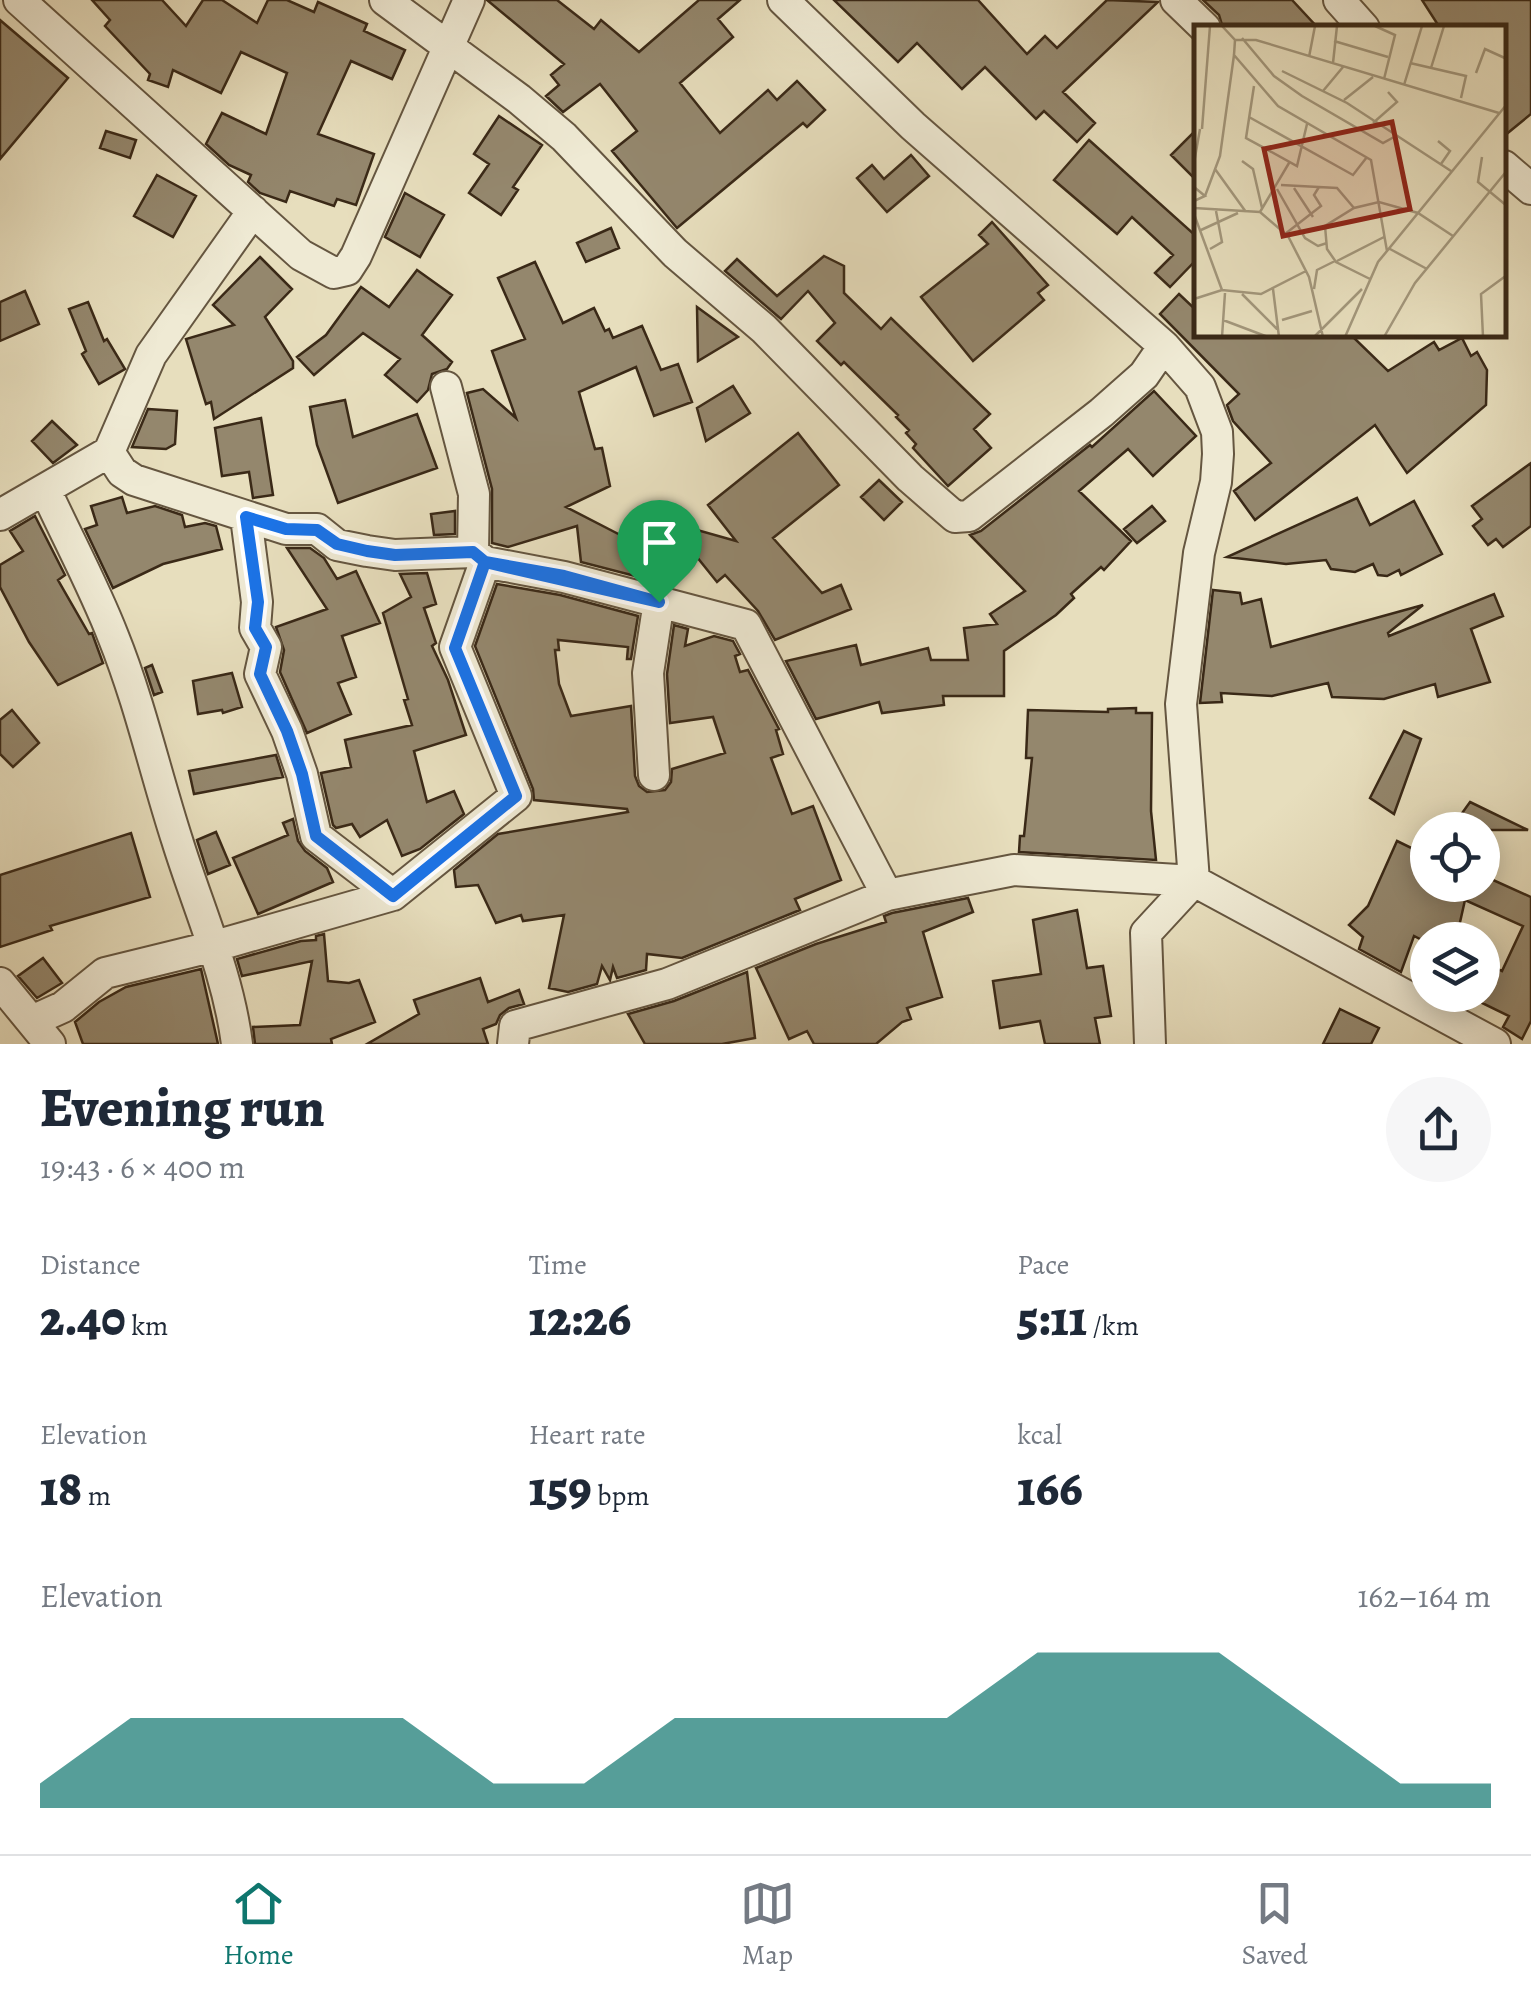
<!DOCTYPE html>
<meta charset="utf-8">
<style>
:root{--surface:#fff;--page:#f6f6f7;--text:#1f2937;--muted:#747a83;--line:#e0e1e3;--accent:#0f766e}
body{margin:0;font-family:Alegreya,serif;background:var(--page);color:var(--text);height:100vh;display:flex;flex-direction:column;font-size:38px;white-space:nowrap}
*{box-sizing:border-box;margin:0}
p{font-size:32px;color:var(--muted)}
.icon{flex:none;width:55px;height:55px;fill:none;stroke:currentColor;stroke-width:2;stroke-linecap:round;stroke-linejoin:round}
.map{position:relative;height:1044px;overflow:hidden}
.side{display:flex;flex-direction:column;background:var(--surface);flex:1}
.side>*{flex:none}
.controls{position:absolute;left:1410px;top:812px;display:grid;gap:20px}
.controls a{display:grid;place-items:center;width:90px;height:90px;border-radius:50%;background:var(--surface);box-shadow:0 5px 25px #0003;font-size:50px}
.pin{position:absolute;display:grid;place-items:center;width:85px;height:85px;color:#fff;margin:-102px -42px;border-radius:50% 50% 50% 0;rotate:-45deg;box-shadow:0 0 10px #0007}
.pin .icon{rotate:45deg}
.round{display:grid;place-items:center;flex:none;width:105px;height:105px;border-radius:52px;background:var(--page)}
.summary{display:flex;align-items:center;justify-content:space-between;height:170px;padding:0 40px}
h1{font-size:55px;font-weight:800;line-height:75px}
.figures{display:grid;grid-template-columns:repeat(3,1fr);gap:15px;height:170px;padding:10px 40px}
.figures div{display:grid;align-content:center}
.figures b{font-size:50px;font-weight:800}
.figures small{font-size:28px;font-weight:400}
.figures p{font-size:28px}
.chart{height:280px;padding:20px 40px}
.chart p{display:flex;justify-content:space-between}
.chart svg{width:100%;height:180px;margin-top:10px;fill:var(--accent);opacity:.7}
.tabs{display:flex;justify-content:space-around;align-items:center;height:140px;border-top:2px solid var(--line);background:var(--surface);font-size:28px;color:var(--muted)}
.tabs a{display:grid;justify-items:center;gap:5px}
.tabs .current{color:var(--accent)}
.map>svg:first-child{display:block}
.building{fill:#94876d;stroke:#3a2917;stroke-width:2.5}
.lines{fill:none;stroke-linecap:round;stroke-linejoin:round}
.minor-casing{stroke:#655640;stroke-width:34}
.minor{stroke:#efead4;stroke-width:30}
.route-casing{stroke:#fff;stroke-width:20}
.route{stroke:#1a73e8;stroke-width:12}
.inset-road{fill:none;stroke:#a2967b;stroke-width:2.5}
.view{fill:#8f2418;fill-opacity:0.15;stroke:#8f2418;stroke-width:5}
.inset-edge{fill:none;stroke:#3a2917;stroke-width:5}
</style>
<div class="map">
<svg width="1531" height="1044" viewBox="0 0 1531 1044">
<rect width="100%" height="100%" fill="#e7debd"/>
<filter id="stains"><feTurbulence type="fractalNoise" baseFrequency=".002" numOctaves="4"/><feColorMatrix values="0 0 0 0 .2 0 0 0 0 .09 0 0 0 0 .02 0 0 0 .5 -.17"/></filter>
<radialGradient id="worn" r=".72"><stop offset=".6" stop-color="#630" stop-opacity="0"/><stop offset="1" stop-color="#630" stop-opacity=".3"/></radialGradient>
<!-- building -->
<path class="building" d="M92 0H162L186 26 203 0H222L257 23 268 0H287L314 12 318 2 367 24 364 31 405 50 392 79 351 61 318 134 374 154 356 205 337 199 334 206 290 191 286 202 260 193 248 182 251 175 229 165 206 144 222 113 266 134 287 73 241 52 221 93 173 70 168 87 148 80 150 74 105 26 110 20Z
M487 0H557L594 29 601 20 639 52 699 0H740L718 19 733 37 680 83 720 133 768 90 777 100 797 81 825 110 807 127 803 123 677 228 612 151 637 131 600 84 563 112 546 96 559 85 551 75 564 64Z
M834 0H978L1027 54 1045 36 1057 48 1107 0 1158 2 1063 92 1095 123 1077 142 1044 111 1036 119 985 67 962 89 917 43 898 62Z
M1203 0H1292L1318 28H1223L1219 15Z
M1422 0H1531V114L1504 136V28H1440Z
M0 20 68 78 0 159Z
M499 116 542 145 513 187 518 190 501 215 469 193 489 164 474 154Z
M1196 130V180L1171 155Z
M106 131 136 140 130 158 100 148Z
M1089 140 1196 236V260L1170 287 1155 273 1173 255 1132 217 1117 234 1054 180Z
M911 155 929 176 887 212 857 178 872 165 884 179Z
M157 175 196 196 173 237 134 216Z
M405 193 444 215 420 257 385 237Z
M992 222 1048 285 1038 293 1044 300 973 361 921 297 988 244 979 235Z
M611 228 619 248 586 262 577 243Z
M824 256 844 266V293L881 329 891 318 990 414 974 429 991 448 948 486 913 448 916 444 906 433 909 430 896 417 898 415 844 362 841 365 817 341 835 323 808 291 781 319 725 271 737 259 777 296Z
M260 257 292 289 265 317 293 361V368L214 419 211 402 206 404 186 339 234 325 213 305Z
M535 262 563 323 594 308 605 331 609 329 613 338 642 326 661 370 678 364 692 402 654 416 636 367 579 392 595 449 602 448 610 486 566 507 630 540 629 517 675 529 669 522 736 541 708 505 798 433 839 485 773 538 822 593 841 585 851 609 775 640 758 611 725 575 717 582 680 536 666 584 581 562 577 526 508 547 492 543V489L467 393 483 389 516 418 492 351 525 339 498 278Z
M417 270 452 295 422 335 452 362 447 369 432 374 428 390 417 402 385 375 400 359 363 333 314 375 297 357 326 335 361 287 389 307Z
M25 291 39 324 0 341V302Z
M1179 294 1196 310V335H1351L1388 371 1434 342 1439 350 1462 338 1471 356 1477 352 1487 370 1486 405 1407 473 1375 425 1255 520 1234 491 1271 463 1233 421 1227 405 1239 394 1160 314Z
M88 302 104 341 107 339 125 369 99 384 82 354 86 351 69 309Z
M697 307 738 337 698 361Z
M733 386 750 413 706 441 697 408Z
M1154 391 1196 436 1153 476 1128 449 1079 491 1131 541 1104 570 1101 567 1071 594 1074 598 1056 615 1004 651V696H943L944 705 882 713 879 702 816 719 786 661 856 645 861 665 928 648 931 660H968L964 628 997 624 990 614 1025 591 970 535 981 531 1090 445 1092 447Z
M345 400 353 437 417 414 437 468 338 503 317 445 310 407Z
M148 409 177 411 175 444 166 449 132 447Z
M261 418 273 495 253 498 249 472 222 476 215 428Z
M52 421 77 445 53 463 32 441Z
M1531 463V526L1503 547 1496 539 1488 545 1473 526 1482 519 1472 506Z
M879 480 902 502 884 520 861 497Z
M122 497 127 513 155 506 182 515 185 527 205 523 216 526 222 549 163 564 113 588 85 529 97 525 91 506Z
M1357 498 1370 525 1414 501 1442 554 1401 575 1399 570 1387 576 1378 575 1373 564 1355 572 1331 569 1326 560 1286 564 1227 557Z
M1152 506 1165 521 1137 543 1124 529Z
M455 511V534L434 535 431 514Z
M35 516 65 575 58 580 89 634 92 633 103 663 58 685 29 642 0 587V565L23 551 10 531Z
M287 548H310L324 558 337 579 356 571 380 623 342 636 356 677 338 683 351 714 307 733 280 672 284 650 276 627 327 609Z
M427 573 436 604 424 608 436 643 432 646 448 680 466 735 414 751 427 802 454 791 464 814 420 849 402 856 387 820 360 837 352 824 336 828 333 825 321 773 351 767 345 740 412 725 404 700 408 699 383 613 411 597 400 574Z
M497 584 560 595 638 616 631 659H627L628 647 558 640 559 650H555L559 684 571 716 631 706 635 776 639 786 647 792 665 790 671 782 672 769 725 753 713 717 670 723 667 674 674 625 688 629 685 646 714 636 733 641 740 654 735 656 740 672 748 670 779 729 776 730 783 754 771 758 792 814 813 806 841 880 795 899 800 910 682 958 647 954 646 970 617 978 613 967 610 980 602 966 597 984 568 992 549 988 564 915 523 921 521 915 496 923 478 885 456 887 454 870 498 834 628 812 627 809 534 800 533 789 475 646Z
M1213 590 1240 593 1242 604 1261 599 1271 647 1423 605 1388 633 1389 636 1494 594 1503 616 1471 629 1490 682 1438 697 1435 684 1384 699 1332 697 1328 683 1272 696 1221 693 1222 702 1200 703Z
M152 665 162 692 154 695 145 668Z
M232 673 242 707 223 713 222 710 198 714 193 681Z
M1136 708V713H1152L1151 811 1156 860 1019 852 1020 836H1024L1032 758H1026L1028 710 1108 712V709Z
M12 710 39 743 13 767 0 754V720Z
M1404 731 1421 739 1394 814 1370 798Z
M276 755 283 777 194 794 189 771Z
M1470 802 1528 830H1450Z
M293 819 298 841 305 851 327 868 333 882 258 914 233 858 288 835 283 823Z
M216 832 230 865 208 874 197 840Z
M131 833 150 897 50 926 52 930 0 947V875Z
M1397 841 1428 856V885H1482V875L1531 897V1021L1522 1039 1503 1027 1509 1016 1482 1003V961L1502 971 1523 926 1465 900 1456 940H1422L1414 936 1401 972 1359 949 1363 937 1349 925 1368 906Z
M968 898 973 912 923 932 942 997 907 1008 911 1019 902 1022 876 1044H814L807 1031 789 1039 756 968 816 944 886 922 884 916 892 913Z
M1077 910 1087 968 1103 966 1111 1016 1095 1018 1100 1044H1045L1040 1021 1000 1028 993 981 1041 974 1033 920Z
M324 934 328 981 349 983 359 980 375 1022 331 1039 332 1044H255L253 1027 300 1025 312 961 242 976 237 959 301 941 316 940V936Z
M43 958 62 983 37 998 18 976Z
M201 969 218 1044H83L75 1022 99 1002 126 987Z
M747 972 755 1038 722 1044H645L628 1014 674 1001Z
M480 978 488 1002 519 990 524 1004 509 1008 500 1015 496 1024 483 1029 488 1044H367L419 1014 414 1000Z
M1340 1009 1379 1028 1371 1044H1323Z"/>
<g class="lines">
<!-- minor casing -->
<g class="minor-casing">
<path id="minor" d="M19 0 301 255 334 273 347 270 356 256 469 0
M385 0 519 99 564 137 675 253 764 329 910 478 955 517 969 516 1101 413 1144 375 1164 346
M783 0 913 126 1164 346 1200 387 1217 432 1218 454 1216 482 1199 553 1181 704 1194 881 1146 933 1150 1044
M1176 0 1205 28
M1339 0 1364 28
M1504 166 1531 189
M446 387 474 494 473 552
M109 452 122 472 134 480 286 529H317L337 545 367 551 395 555 473 552 485 562 564 577 746 625 887 895
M46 491C68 539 94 587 113 636 140 703 155 772 177 840 198 908 228 973 237 1044
M0 515 109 452 151 355 253 211
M246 517 257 602 255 628 266 647 260 674 287 731 302 774 316 836 393 895
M654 775 648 673 659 601
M0 983 50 1044
M32 1021 63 1007 105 973 215 946 393 895 516 796 455 647 485 562 505 566
M513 1044 515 1026 667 984 887 895 1014 870 1194 881 1495 1044"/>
</g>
<!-- minor -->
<use href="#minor" class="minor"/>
</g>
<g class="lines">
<!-- route casing -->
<g class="route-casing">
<path id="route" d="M659 602 485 562 473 552 395 555 367 551 337 544 317 530 286 529 246 517 258 602 255 628 266 647 260 674 287 731 302 774 316 836 393 896 516 796 455 648 485 562 564 576 659 602"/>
</g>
<!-- route -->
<use href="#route" class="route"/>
</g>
<!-- overview -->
<g transform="translate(1194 25)">
<rect width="312" height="312" fill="#e7debd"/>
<path class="inset-road" d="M181 1 201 10 190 54M48 13 80 51 108 71 189 118 200 112M41 15H62L305 88M140 16 194 32M40 30 84 81 177 135 193 226M115 32 121 1M139 38 143 1M216 38 272 51 267 73M237 43 250 1M88 46 153 78 257 146M282 48 291 24 313 34M210 60 228 1M60 61 52 113 103 141 113 99M129 66 149 42M150 75 179 52M55 92 159 150 173 132M179 98 203 77 194 67M8 104 16 1M244 116 256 126 247 139M288 132 284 157 313 181M48 136 59 144 68 183M0 138 6 104M21 144 52 187M87 160 143 163 160 183M0 162 11 171 0 176 1 183M100 163 119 192M83 164 111 213 124 221 133 218M11 171 26 131 40 30 41 15 28 1M0 183 66 187 94 211 115 252 129 312M66 187 95 138M0 189 28 265M7 205 44 188M91 209 127 181 120 170 125 162M16 224 28 217 22 186M196 224 233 244M143 236 190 212M176 254 142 237 133 224 131 201 160 183 185 177 224 188 259 211M79 264 85 312M120 264 123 245 141 236M48 269 83 304M0 274 28 265 67 269 112 246M29 295 74 312M88 295 118 286M28 312 31 268M120 312 168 264M151 312 184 237 313 79M190 312 221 258 311 148M289 312 287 269 313 250"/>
<path class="view" d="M198 97 216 184 89 211 70 124Z"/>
<rect width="312" height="312" class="inset-edge"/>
</g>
<rect width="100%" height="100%" filter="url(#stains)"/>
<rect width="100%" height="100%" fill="url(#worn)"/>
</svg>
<div class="controls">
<a><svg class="icon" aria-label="locate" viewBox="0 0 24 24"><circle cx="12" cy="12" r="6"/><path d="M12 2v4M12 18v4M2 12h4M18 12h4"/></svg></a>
<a><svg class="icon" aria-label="layers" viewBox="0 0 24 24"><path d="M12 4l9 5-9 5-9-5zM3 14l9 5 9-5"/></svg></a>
</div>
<div class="pin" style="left:659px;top:602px;background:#1e9e55"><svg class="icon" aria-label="arrive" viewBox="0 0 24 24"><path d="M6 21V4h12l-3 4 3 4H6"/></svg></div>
</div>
<section class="side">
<div class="summary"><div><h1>Evening run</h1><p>19:43 · 6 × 400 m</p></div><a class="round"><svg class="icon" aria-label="share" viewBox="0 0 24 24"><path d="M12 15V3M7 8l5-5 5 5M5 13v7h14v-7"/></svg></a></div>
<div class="figures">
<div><p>Distance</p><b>2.40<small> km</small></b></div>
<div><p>Time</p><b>12:26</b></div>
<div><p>Pace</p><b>5:11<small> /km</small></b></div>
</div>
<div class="figures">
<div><p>Elevation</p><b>18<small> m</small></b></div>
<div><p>Heart rate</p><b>159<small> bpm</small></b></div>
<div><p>kcal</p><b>166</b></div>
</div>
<div class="chart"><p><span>Elevation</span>162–164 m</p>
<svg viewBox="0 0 160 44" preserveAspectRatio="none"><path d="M0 44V38L10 22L20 22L30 22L40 22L50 38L60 38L70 22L80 22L90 22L100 22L110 6L120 6L130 6L140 22L150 38L160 38V44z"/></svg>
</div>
</section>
<nav class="tabs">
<a class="current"><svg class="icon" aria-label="home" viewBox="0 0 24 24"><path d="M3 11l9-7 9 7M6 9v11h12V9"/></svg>Home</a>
<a><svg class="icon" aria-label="map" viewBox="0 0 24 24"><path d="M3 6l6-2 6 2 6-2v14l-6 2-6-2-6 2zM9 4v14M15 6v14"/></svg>Map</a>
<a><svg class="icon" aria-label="saved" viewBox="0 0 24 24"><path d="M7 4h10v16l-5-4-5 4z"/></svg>Saved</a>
</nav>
